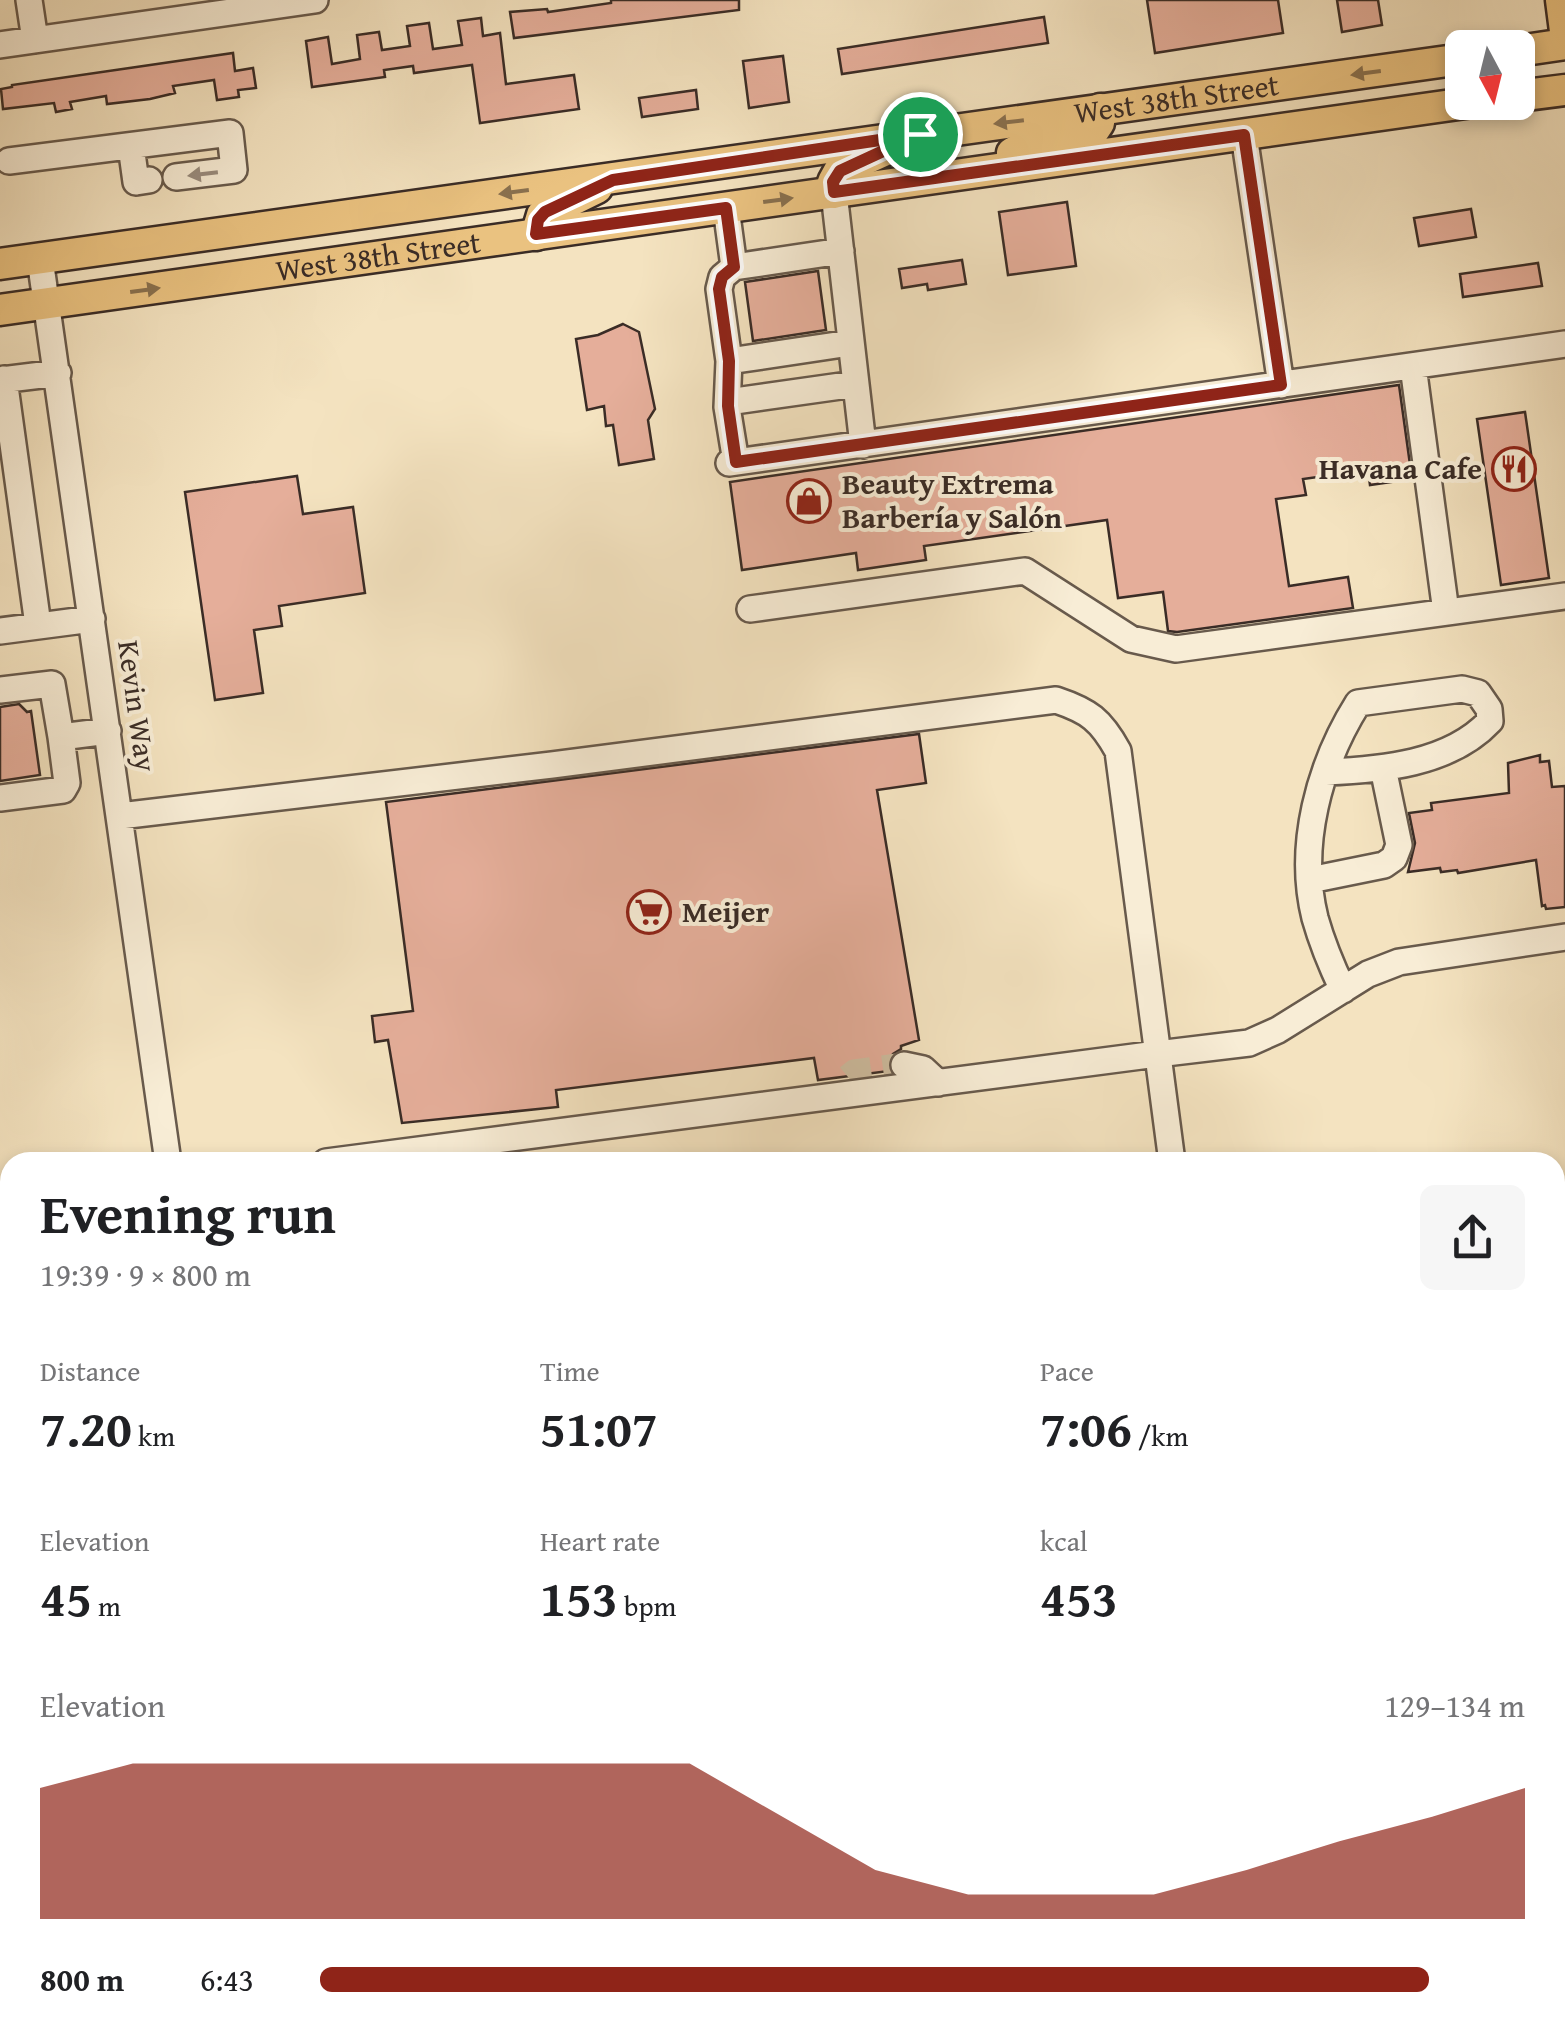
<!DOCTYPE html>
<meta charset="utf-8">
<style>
:root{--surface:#fff;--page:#f6f6f6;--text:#202124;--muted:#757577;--accent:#8f2418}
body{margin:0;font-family:"Gentium Book Plus",serif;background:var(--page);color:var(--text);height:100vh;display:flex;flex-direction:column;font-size:38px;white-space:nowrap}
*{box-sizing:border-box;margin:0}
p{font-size:32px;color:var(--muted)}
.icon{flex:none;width:55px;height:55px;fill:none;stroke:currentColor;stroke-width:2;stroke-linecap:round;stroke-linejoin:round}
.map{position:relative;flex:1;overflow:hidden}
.details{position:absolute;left:0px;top:1152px;width:1565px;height:888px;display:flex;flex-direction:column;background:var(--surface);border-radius:30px 30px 0 0;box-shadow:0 5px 15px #0003}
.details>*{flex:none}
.needle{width:65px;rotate:173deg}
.fabs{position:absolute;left:1445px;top:30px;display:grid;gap:20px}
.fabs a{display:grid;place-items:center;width:90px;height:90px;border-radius:15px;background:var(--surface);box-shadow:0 5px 15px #0003;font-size:50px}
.pin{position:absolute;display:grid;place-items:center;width:85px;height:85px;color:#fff;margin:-42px;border:5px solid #fff;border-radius:50%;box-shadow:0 2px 10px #0007}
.round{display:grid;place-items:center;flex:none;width:105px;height:105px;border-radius:15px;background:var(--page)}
.headline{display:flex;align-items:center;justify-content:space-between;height:170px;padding:0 40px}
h1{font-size:55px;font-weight:700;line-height:75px}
.stats{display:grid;grid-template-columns:repeat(3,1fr);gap:15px;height:170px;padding:10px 40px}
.stats div{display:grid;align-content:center}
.stats b{font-size:50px;font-weight:700}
.stats small{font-size:28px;font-weight:400}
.stats p{font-size:28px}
.chart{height:280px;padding:20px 40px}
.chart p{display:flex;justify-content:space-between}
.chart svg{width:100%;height:180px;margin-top:10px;fill:var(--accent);opacity:.7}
ul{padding:0 40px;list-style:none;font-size:32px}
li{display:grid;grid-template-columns:160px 120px 1fr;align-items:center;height:75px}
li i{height:25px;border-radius:12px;background:var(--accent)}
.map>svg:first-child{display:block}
.building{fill:#e5ae9a;stroke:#3a2c26;stroke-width:2.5}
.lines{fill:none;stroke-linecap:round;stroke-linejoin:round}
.minor-tunnel{stroke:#cfbea1;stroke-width:25;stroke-dasharray:25 12;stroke-linecap:butt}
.minor-casing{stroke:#685a4c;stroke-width:30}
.major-casing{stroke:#3a2c26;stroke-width:35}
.minor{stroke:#f8edd6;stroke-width:25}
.major{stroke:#eac280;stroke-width:30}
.oneway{fill:#89704e}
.oneway2{fill:#998c7e}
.route-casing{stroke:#fff;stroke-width:20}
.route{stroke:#8f2418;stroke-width:12}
.labels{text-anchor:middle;stroke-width:8;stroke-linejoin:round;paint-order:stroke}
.street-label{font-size:30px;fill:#3a2c26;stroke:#f8edd6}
.poi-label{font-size:30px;font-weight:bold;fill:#3a2c26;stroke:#f8edd6;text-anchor:start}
</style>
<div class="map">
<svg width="1565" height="2039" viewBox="0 0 1565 2039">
<rect width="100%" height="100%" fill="#f4e3c0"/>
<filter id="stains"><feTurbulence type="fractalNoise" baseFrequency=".002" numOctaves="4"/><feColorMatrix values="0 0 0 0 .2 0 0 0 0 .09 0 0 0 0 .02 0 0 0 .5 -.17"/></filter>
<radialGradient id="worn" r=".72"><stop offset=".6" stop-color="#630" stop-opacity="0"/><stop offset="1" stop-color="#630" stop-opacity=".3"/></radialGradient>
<!-- building -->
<path class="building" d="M611 0H739V10L514 38 510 12 547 9 548 12 611 3Z
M1147 0H1278L1283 33 1155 53Z
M1337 0H1378L1382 25 1342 32Z
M1044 17 1048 43 842 74 838 49Z
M481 18 483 36 500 33 506 84 574 75 579 109 480 123 472 65 414 73 413 66 384 70 385 77 312 87 306 41 328 37 332 64 360 59 357 35 379 32 382 50 410 46 407 26 429 23 433 49 462 45 458 21Z
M233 53 235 71 253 68 256 88 238 90 239 97 217 100 214 80 173 86 175 93 150 99 107 104 106 96 70 102 72 109 56 112 54 103 3 109 1 89 12 87V85Z
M783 56 789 102 749 108 743 61Z
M696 90 698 109 642 117 639 98Z
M1067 202 1076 266 1008 275 999 212Z
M1471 209 1476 237 1419 246 1414 218Z
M962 260 966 284 928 290 927 284 902 288 899 269Z
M1538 263 1542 286 1463 297 1460 274Z
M818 271 826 330 753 341 745 282Z
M623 324 639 332 655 409 648 420 654 459 619 465 613 425 606 426 604 406 587 410 576 339 598 335Z
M1399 385 1412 479 1370 485 1368 470 1303 479 1306 495 1276 499 1289 586 1348 577 1353 608 1177 632 1168 631 1163 592 1118 598 1107 520 924 546 926 560 858 570 856 553 742 570 730 482Z
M1525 412 1549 578 1501 585 1477 419Z
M297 476 303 514 353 507 365 593 279 606 282 626 254 630 263 693 215 700 185 492Z
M19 704 27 712 31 711 40 775 0 781V707Z
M919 734 926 783 877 790 919 1040 901 1046V1049L893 1054 888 1061 889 1071 818 1080 814 1058 556 1090 558 1107 402 1123 388 1040 375 1042 372 1016 413 1011 386 802Z
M1540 755V762L1549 761 1552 787 1565 786V907L1546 909 1545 905 1542 906 1536 860 1458 873 1457 870 1441 872 1440 868 1408 872 1415 843 1409 813 1432 810 1431 803 1509 793 1508 763Z"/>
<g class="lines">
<!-- minor-tunnel -->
<path class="minor-tunnel" d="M848 1077 854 1072 904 1065"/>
<!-- minor casing -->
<g class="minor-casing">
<path id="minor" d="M29 0 35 40
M0 45 315 0
M1244 135 1281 385
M131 146 136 182 149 180
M9 161 230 133 234 170 176 177
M834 193 863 445
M726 208 734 267 841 251
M40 259 168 1162
M734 267 722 277 719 289 729 361 727 407 736 462
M729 361 850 343
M1413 366 1446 612
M4 379 38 625
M0 380 58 373
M728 402 855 384
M729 463 1565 344
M750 609 1025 571 1131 639 1176 649 1565 596
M0 631 92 619
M0 690 52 684 61 737 108 731
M1326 772C1381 770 1450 764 1490 721L1489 709 1478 693 1462 689 1358 703C1319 765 1297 846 1315 918 1322 943 1332 967 1343 990
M0 798 63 790 67 783 61 737
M120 816 552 765 1056 700C1089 711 1101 720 1118 751L1172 1162
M1310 880 1384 865 1394 858 1399 845 1383 768
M904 1065 923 1069 938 1083
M326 1162 1149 1055 1249 1043 1278 1030 1368 974 1399 962 1565 937
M1555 1897 1565 1908
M1527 2030 1535 2039
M1324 2039 1334 2030"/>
</g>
<!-- major casing -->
<g class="major-casing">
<g id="major">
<path d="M1561 0 1565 31"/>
<path d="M1518 51 1565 44"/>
<path d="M1518 96 1565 90"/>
<path d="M1012 153 1029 144 1093 132 1099 123 1100 109"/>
<path d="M834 193 833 182 839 171 890 148"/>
<path d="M536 235 542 215 597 188"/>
<path id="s1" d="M0 264 1462 59"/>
<path id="s2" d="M0 310 1473 102"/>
<path d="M1555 1634 1565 1622"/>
<path d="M1555 1681 1565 1671"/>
<path d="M1101 2039 1112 2030"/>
<path d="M1154 2039 1164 2030"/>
</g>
</g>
<!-- minor -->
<use href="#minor" class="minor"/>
<!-- major -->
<use href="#major" class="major"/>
</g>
<!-- one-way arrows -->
<defs><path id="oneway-solid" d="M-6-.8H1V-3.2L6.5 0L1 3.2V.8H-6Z" transform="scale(2.5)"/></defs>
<g class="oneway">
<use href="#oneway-solid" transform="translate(1366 73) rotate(172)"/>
<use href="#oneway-solid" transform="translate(1009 122) rotate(173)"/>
<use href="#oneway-solid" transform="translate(514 192) rotate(172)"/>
<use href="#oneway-solid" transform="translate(778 200) rotate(-8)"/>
<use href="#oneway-solid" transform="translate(145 290) rotate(-8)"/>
</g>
<use class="oneway2" href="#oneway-solid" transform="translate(203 174) rotate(173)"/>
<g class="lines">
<!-- route casing -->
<g class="route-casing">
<path id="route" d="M920 134 840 171 833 182 834 192 1244 135 1281 385 736 462 728 406 729 361 719 289 722 277 734 267 726 208 536 234 538 220 545 212 613 180Z"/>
</g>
<!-- route -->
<use href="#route" class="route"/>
</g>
<!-- icons -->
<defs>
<g id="restaurant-ring" transform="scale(2.25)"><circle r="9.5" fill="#f8edd6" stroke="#8f2418" stroke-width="1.5"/><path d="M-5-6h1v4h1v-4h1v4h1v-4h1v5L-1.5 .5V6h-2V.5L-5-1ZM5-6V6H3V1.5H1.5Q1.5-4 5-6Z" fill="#8f2418"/></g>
<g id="shop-ring" transform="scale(2.25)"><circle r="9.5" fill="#f8edd6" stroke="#8f2418" stroke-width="1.5"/><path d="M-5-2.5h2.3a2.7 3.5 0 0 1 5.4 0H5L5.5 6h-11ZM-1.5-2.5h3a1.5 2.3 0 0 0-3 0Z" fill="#8f2418"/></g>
<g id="supermarket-ring" transform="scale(2.25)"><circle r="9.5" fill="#f8edd6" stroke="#8f2418" stroke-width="1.5"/><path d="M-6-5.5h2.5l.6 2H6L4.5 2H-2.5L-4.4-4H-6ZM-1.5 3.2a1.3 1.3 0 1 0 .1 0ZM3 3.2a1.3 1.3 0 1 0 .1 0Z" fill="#8f2418"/></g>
</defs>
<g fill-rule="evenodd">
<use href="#restaurant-ring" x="1514" y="469"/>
<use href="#shop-ring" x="809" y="501"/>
<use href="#supermarket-ring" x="649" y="912"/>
</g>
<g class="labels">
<!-- street labels -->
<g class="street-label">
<text dy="10" stroke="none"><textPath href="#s1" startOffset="1188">West 38th Street</textPath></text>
<text dy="10" stroke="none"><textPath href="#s2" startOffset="382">West 38th Street</textPath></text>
<text transform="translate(137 706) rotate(82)" y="10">Kevin Way</text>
</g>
<!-- poi labels -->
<g class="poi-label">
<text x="1482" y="479" text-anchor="end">Havana Cafe</text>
<text x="842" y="494">Beauty Extrema<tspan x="842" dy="34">Barbería y Salón</tspan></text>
<text x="682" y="922">Meijer</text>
</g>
</g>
<rect width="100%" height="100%" filter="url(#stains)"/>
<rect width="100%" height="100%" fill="url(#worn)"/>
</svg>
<div class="fabs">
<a><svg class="needle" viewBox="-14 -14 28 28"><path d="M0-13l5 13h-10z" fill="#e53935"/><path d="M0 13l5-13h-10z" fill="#757577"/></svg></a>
</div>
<div class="pin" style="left:920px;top:134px;background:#1e9e55"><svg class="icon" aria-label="arrive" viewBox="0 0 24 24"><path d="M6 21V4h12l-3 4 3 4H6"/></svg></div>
<section class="details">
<div class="headline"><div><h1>Evening run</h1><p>19:39 · 9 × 800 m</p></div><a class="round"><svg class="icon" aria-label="share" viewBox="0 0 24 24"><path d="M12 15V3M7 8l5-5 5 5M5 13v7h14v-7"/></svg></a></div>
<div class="stats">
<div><p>Distance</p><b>7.20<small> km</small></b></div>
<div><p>Time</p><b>51:07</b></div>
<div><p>Pace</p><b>7:06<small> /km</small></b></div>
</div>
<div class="stats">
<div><p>Elevation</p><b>45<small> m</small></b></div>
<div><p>Heart rate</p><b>153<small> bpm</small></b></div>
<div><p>kcal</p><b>453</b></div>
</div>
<div class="chart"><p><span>Elevation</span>129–134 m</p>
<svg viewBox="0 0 160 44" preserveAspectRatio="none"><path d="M0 44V12L10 6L20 6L30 6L40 6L50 6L60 6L70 6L80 19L90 32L100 38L110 38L120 38L130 32L140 25L150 19L160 12V44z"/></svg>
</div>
<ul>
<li><b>800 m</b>6:43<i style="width:92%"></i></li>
</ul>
</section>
</div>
